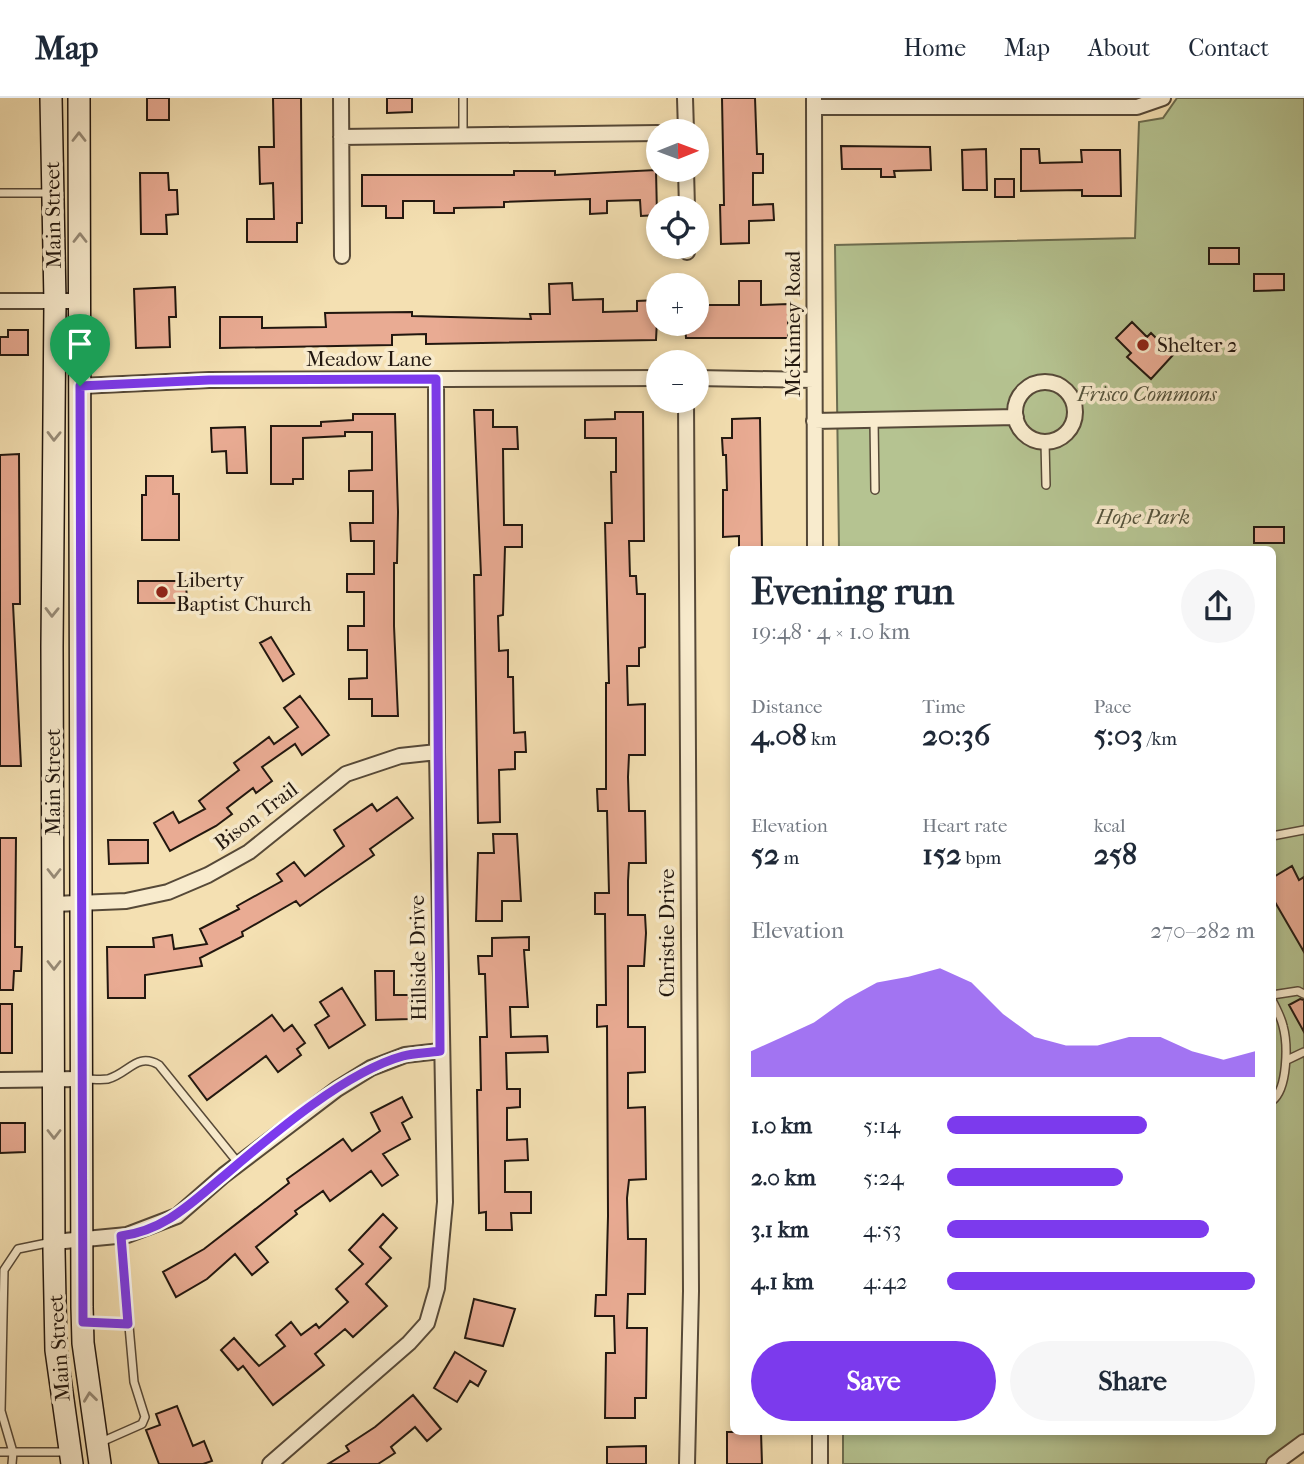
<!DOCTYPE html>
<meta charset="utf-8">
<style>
:root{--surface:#fff;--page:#f6f6f7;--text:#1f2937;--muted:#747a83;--line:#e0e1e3;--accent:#7c3aed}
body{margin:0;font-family:"IM FELL French Canon",serif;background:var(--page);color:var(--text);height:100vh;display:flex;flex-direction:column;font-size:26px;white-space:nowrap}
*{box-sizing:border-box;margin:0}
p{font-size:23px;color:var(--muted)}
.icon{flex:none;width:38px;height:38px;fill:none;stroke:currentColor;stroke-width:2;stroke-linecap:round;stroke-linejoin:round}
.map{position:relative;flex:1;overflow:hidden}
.details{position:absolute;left:730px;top:448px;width:546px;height:889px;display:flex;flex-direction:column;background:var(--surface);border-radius:10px;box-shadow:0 4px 10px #0003}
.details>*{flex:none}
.needle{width:46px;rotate:89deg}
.buttons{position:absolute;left:646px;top:21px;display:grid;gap:14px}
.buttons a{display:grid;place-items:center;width:63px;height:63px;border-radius:50%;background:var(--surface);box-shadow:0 4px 10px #0003;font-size:35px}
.pin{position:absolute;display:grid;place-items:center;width:60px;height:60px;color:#fff;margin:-72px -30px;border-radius:50% 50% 50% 0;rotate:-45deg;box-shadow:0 0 7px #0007}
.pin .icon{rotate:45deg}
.round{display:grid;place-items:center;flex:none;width:74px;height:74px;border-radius:37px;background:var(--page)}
.summary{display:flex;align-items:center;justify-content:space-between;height:119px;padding:0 21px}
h1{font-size:38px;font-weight:800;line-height:52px}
.figures{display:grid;grid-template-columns:repeat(3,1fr);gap:10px;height:119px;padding:7px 21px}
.figures div{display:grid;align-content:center}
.figures b{font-size:30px;font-weight:800}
.figures small{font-size:19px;font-weight:400}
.figures p{font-size:19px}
.chart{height:196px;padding:14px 21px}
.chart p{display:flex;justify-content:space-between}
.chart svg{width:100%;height:126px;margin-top:7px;fill:var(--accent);opacity:.7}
.cta{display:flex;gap:14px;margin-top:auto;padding:14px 21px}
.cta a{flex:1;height:80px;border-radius:42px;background:var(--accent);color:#fff;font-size:28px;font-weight:800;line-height:80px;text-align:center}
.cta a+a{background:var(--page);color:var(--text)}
ul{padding:0 21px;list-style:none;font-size:23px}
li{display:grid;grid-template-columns:112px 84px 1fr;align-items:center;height:52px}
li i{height:18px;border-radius:9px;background:var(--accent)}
header{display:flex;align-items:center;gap:42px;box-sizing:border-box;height:98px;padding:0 35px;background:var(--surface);border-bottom:2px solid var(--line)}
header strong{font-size:33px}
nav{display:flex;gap:38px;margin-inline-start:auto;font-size:24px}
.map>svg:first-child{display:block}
.green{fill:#b5c391;stroke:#6c6d50;stroke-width:2}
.building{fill:#e9ab93;stroke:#22170f;stroke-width:2}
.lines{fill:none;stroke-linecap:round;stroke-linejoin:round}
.service-casing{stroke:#564938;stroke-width:10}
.minor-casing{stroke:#564938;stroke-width:18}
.secondary-casing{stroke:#22170f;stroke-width:24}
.service{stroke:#f8ebcd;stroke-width:7}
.minor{stroke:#f8ebcd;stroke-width:14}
.secondary{stroke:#f8ebcd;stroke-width:21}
.oneway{stroke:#988c78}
.route-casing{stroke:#fff;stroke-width:14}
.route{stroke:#7c3aed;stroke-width:9}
.poi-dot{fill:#8f2418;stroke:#f8ebcd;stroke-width:2.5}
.labels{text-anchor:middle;stroke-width:7;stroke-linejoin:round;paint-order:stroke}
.street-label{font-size:21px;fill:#22170f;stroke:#f8ebcd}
.poi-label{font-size:21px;fill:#22170f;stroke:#f8ebcd;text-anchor:start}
.park-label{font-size:21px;font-style:italic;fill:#55533c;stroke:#f8ebcd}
</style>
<header>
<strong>Map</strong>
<nav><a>Home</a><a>Map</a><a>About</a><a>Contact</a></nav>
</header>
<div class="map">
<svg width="1304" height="1366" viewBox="0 0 1304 1366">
<rect width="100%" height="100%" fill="#f4e0b2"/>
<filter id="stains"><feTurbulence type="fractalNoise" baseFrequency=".00286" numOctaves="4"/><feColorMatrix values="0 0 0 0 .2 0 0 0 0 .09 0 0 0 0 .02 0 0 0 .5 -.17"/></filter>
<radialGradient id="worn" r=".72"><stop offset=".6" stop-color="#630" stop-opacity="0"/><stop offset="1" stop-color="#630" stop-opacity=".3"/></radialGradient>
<!-- green -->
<path class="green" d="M1177 0H1304V1344L1268 1366H843V1334H1272V452L839 451 835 147 1135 140 1139 24 1163 20Z"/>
<!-- building -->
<path class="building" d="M147 0H169V22H147Z
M273 0H301L302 125H297V144H247V121H274L273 85 260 86 259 49H274Z
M387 0H412V14L387 15Z
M722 0H755L757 56H763V75H753V107L773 106 774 122 749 123V145L721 146 720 107H724Z
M841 48 930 49 931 72 894 73 895 79H881V71H842Z
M986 51 987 92H963L962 52Z
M1021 51H1039L1040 65 1082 64 1081 52H1120L1121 98H1082V92L1021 93Z
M656 72 657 117 641 118 640 102 607 103V115L590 116V101L504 104V109L454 110V115H434V103H403V120H386V108H362V77H514V73H555V77Z
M140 75H168L169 92H177L178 116 166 117 167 136H141Z
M995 81H1014V99H995Z
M1209 150H1239V166H1209Z
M1254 176H1284V192L1254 193Z
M739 183H761V207L788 206V240H686L685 226H696V207H739Z
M572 185 573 202 603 201V214L637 213V203L658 202 656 242 426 246V236L392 237V247L220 250V219H262V230L326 229 325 215 412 214V218L531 221 530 216H550L549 186Z
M175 189 176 219H169L170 249 136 250 134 191Z
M1132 224 1147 239 1151 235 1173 257 1151 281 1127 259 1131 255 1116 240Z
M8 232H28V257H0V239H8Z
M474 312H493V329H517L518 351H503L504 427H522V449H505L503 517 498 518 499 553 508 552V579H513L514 635 525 634 526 654H515V671L499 672 500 724 478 725 474 477H481Z
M615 314H643L644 443H629L630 478H636L637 496H645V549L639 550V568H627L628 607 645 606V657H629L628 679 629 713H645L646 765H629L628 783V817H645L646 835 644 868H628V929H645V974L628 975V1010L645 1009 646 1081 629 1082 627 1100 628 1141H646L645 1196H628L627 1230H647L646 1300H635V1320H605L606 1255H615L614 1218H595L596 1197H606L608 1118 607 928 597 929V907H606L605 816H595V795H609L607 713H598L597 691H606V585H609L605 425H612L611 374H616V340H585V322L615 321Z
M353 316H395L398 414 397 465H394V528L398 618H372V601H349V581L367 580V552H348V528H364V494H347V476H374V443H351L350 425H373V393H349V373L372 372V334H345V338L303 340V381H293V386H271V328H321V324L353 322Z
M760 320 762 452H739V438L723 439V392H727L726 357H723L722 340H732V321Z
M245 329 247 375H227L226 353 212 354 211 330Z
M19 356 20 506H13L21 668H0V357Z
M146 378H173V396H179V442H142V397H146Z
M1254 429H1284V445H1254Z
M138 483H186L187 505H138Z
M271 539 294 576 283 583 260 545Z
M300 598 329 637 302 657 295 646 262 669 272 683 256 695 253 690 227 710 232 716 216 728 170 753 154 725 173 714 179 725 205 711 199 703 239 672 234 665 269 639 274 646 298 629 284 610Z
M397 699 413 720 370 751 374 757 300 808 296 803 242 834 243 838 200 860 202 868 145 877V900H108L107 849H154L153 840 172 837 174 851 207 846 200 831 239 811 237 808 282 783 277 776 294 764 305 778 344 748 334 732 372 706 377 713Z
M493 736H517L521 803H502V823H476L478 755H494Z
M0 740H16L15 849H22L21 873H14L13 892H0Z
M108 742H148V765L109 766Z
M1292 768 1299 782 1304 779V854L1272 799V780Z
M529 839V852H524L528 909H510L511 939 547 938 548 954 506 955 507 991H520V1009L507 1010V1042L527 1041 528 1062 505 1063V1094H531V1115H511L512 1132H486V1114L479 1115 477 992H481L480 939H487L485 876H479L478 858H492V840Z
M375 873H394V897H409L410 921 376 922Z
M342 890 365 927 329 950 315 927 329 918 320 904Z
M1300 901 1304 902V934L1289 907Z
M0 906H12V955H0Z
M272 917 284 933 292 927 305 945 297 951 301 957 278 974 266 958 207 1002 189 978Z
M402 999 412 1019 402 1025 410 1041 383 1056 398 1077 382 1088 371 1073 330 1103 323 1093 295 1113 297 1116 256 1149 268 1164 252 1177 235 1156 207 1181 176 1199 163 1174 204 1151 289 1085 287 1081 343 1041 352 1053 380 1033 371 1015Z
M0 1025H25V1054L0 1055Z
M383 1116 397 1130 380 1149 391 1160 366 1186 387 1208 353 1239 345 1231 315 1256 324 1267 273 1307 243 1268 238 1272 221 1252 234 1240 259 1268 285 1248 276 1237 291 1224 301 1237 316 1226 319 1230 348 1204 336 1191 363 1166 349 1152Z
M474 1201 515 1211 503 1248 465 1240Z
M455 1254 486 1273 478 1288 470 1283 457 1304 434 1290Z
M413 1297 441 1331 427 1343 415 1329 391 1349 395 1355 378 1366H328L349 1353 346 1348 375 1329Z
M177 1308 193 1348 204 1343 212 1363 203 1366H159L146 1332 160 1327 156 1316Z
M727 1334H761L762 1366H727Z
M646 1348V1366H607V1349Z"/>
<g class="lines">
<!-- service casing -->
<g class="service-casing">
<path id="service" d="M463 0V37
M0 95H52
M874 322 875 392
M1045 344 1046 387
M1272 738 1304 732
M1272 897 1298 893 1304 896
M1272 902C1276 910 1281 919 1283 928 1288 946 1288 991 1272 1003
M1287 962 1304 954
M85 981C92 981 101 982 108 981 129 975 137 954 159 967L239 1066
M84 1224 128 1225
M99 1345 142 1326 145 1319 134 1284 121 1138
M0 1354H69
M12 1366 13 1354 1 1313 4 1172 18 1151 52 1144"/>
</g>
<!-- minor casing -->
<g class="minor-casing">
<path id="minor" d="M341 0 342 158
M685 0 686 33
M814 0 815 452
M814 9H1137L1163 0
M341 39 658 35
M686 72 687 110
M687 149V154
M0 203H81
M696 280 814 282
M1015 314a30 30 0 1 1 60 0a30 30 0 1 1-60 0Z
M80 288 209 282 658 280
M686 303 691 1193 687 1366
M814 323 1016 319
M54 806 126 803 168 794 208 777 249 754 346 676 400 658 437 654
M0 982 81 981
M54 1144 127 1137 177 1118 224 1077 337 991 371 970 405 957 440 953
M820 1334V1366
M270 1366 409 1245 427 1225 437 1190 445 1104 437 654 436 281
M1274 1366 1304 1344"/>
</g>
<!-- secondary casing -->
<g class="secondary-casing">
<path id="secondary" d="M51 0 55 204 52 549 54 1153 56 1252 72 1366
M79 0 82 1209 83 1245 100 1366"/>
</g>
<!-- service -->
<use href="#service" class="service"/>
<!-- minor -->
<use href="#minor" class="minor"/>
<!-- secondary -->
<use href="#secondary" class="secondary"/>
</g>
<!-- one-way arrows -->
<defs><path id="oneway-chevron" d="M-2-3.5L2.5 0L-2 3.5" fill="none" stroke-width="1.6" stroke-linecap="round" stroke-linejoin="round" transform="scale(1.75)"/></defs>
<g class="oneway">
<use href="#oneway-chevron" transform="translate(79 39) rotate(-90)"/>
<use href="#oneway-chevron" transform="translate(80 140) rotate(-90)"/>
<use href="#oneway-chevron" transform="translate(54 338) rotate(91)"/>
<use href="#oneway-chevron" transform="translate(52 514) rotate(91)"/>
<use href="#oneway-chevron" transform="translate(54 775) rotate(90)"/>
<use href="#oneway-chevron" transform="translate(54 867) rotate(90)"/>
<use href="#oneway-chevron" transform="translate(54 1036) rotate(90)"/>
<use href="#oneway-chevron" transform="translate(90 1299) rotate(-97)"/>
</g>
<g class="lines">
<!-- route casing -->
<g class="route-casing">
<path id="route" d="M436 281 440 953C428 955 415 955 403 958 345 974 272 1037 225 1077 192 1104 166 1132 121 1138L128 1226 83 1224 80 288 209 282Z"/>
</g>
<!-- route -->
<use href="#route" class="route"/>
</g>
<!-- markers -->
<g class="poi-dot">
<circle cx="1143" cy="247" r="7"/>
<circle cx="162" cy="494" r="7"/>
</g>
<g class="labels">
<!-- street labels -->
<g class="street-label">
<text transform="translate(53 117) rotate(-91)" y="7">Main Street</text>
<text transform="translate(793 226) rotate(-90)" y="7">McKinney Road</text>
<text x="369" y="268">Meadow Lane</text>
<text transform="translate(53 684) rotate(-90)" y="7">Main Street</text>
<text transform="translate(256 718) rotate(-37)" y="7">Bison Trail</text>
<text transform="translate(667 835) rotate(-90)" y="7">Christie Drive</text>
<text transform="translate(418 860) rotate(-91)" y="7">Hillside Drive</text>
<text transform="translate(59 1250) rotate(-94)" y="7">Main Street</text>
</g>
<!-- poi labels -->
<g class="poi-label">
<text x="1157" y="254">Shelter 2</text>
<text x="176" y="489">Liberty<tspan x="176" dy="24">Baptist Church</tspan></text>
</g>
<!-- park labels -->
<g class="park-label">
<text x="1147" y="303">Frisco Commons</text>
<text x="1143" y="426">Hope Park</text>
</g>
</g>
<rect width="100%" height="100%" filter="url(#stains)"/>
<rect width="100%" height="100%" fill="url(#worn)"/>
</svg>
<div class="buttons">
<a><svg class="needle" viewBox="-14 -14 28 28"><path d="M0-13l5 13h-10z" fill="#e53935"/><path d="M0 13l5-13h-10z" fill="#747a83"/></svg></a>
<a><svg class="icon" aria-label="locate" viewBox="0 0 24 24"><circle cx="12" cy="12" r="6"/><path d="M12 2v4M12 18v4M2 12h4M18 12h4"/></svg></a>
<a>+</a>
<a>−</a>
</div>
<div class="pin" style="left:80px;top:288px;background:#1e9e55"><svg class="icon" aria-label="arrive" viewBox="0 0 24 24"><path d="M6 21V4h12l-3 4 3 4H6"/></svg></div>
<section class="details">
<div class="summary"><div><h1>Evening run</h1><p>19:48 · 4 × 1.0 km</p></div><a class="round"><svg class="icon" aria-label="share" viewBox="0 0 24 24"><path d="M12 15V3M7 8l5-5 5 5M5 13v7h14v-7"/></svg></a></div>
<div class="figures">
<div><p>Distance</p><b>4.08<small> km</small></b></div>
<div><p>Time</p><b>20:36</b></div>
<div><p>Pace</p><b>5:03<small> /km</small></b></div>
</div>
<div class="figures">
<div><p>Elevation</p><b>52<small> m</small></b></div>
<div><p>Heart rate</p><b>152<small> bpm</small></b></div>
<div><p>kcal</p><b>258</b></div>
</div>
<div class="chart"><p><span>Elevation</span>270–282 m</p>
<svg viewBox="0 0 160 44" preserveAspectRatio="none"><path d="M0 44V35L10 30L20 25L30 17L40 11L50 9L60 6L70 11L80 22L90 30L100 33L110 33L120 30L130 30L140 35L150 38L160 35V44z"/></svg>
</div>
<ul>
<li><b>1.0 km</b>5:14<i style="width:65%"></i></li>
<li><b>2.0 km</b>5:24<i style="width:57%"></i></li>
<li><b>3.1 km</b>4:53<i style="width:85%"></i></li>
<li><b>4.1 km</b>4:42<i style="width:100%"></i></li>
</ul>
<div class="cta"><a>Save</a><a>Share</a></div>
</section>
</div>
